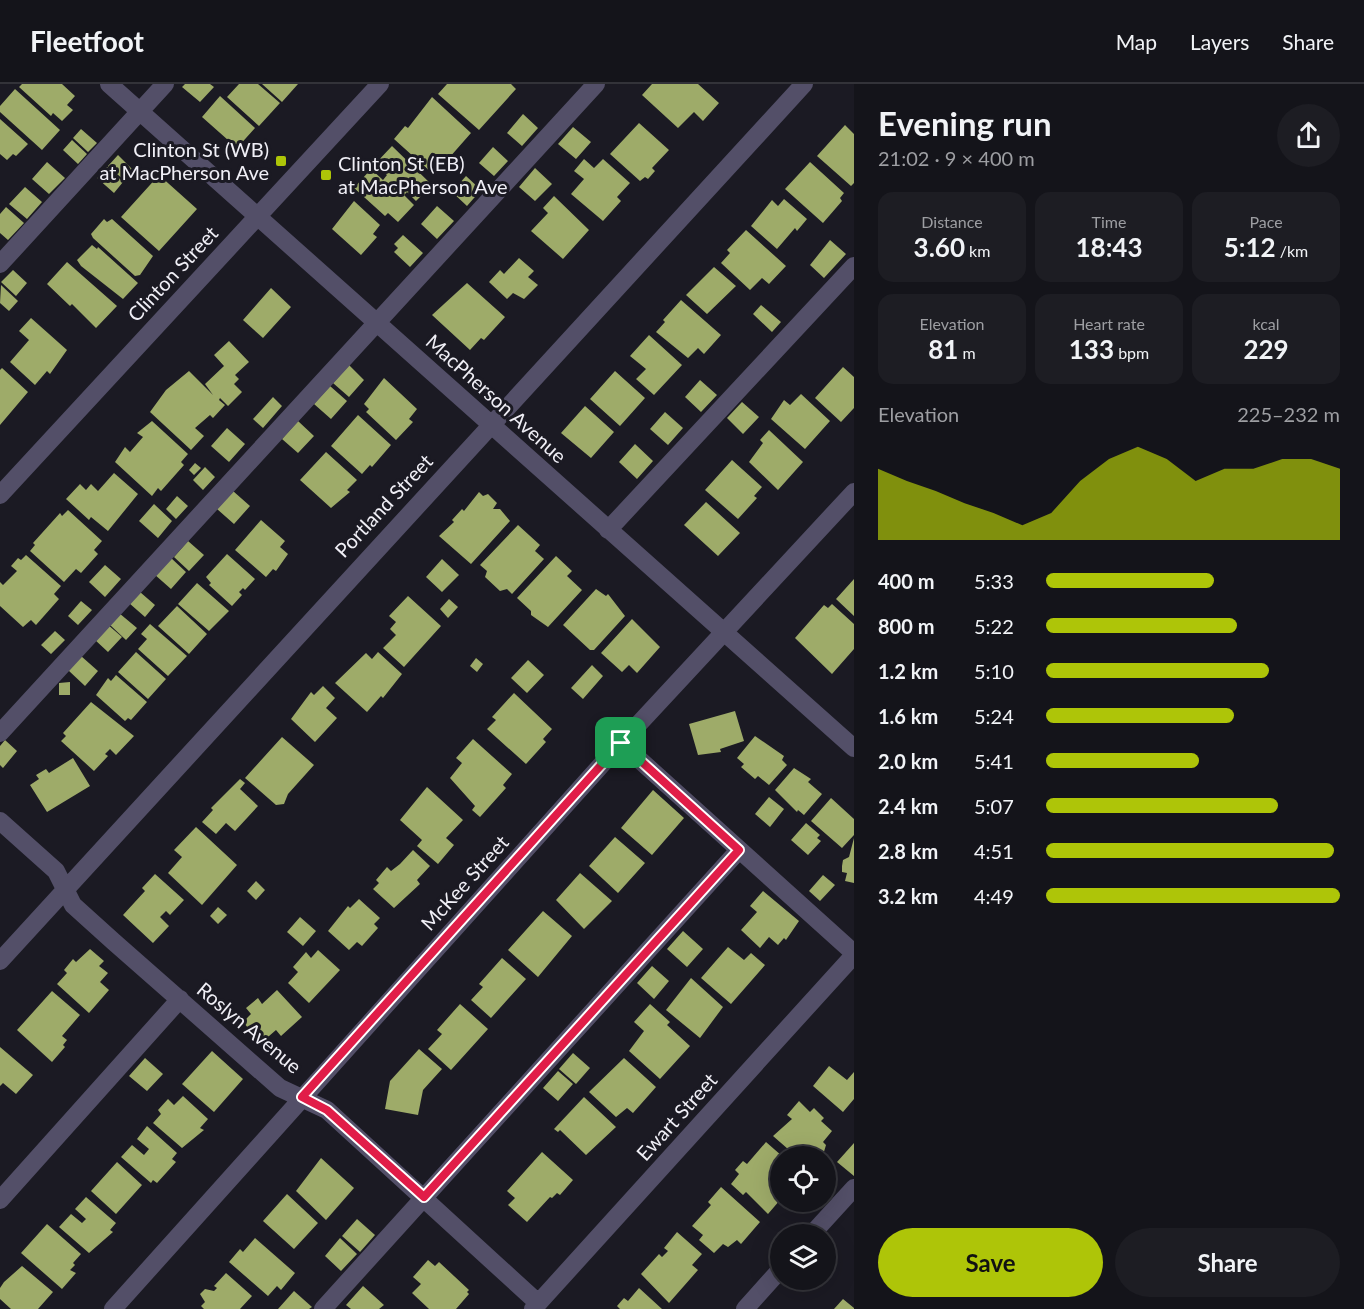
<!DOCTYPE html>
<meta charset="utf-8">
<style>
:root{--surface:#14141a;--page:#1d1d23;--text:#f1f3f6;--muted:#9d9ea2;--line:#333339;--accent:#aec508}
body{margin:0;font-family:Lato,sans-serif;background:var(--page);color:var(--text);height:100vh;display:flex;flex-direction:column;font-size:22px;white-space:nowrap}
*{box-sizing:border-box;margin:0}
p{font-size:20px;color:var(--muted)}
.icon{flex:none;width:33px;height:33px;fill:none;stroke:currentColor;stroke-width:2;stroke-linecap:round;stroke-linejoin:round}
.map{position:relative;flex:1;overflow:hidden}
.details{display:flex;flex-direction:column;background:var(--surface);width:510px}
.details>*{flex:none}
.controls{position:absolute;left:770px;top:1062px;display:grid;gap:12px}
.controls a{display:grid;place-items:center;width:66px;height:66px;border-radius:50%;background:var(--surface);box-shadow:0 6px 24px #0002,0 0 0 2px var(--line);font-size:30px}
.pin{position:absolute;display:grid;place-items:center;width:51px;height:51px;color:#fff;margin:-26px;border-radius:12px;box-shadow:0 3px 9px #0006}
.round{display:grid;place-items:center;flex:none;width:63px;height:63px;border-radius:32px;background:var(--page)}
.headline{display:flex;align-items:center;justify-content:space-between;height:102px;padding:0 24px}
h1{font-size:33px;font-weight:700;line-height:45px}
.metrics{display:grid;grid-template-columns:repeat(3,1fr);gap:9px;height:102px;padding:6px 24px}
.metrics div{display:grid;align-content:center;border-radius:15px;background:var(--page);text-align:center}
.metrics b{font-size:26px;font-weight:700}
.metrics small{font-size:16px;font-weight:400}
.metrics p{font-size:16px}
.chart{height:168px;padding:12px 24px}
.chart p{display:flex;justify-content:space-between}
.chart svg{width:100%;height:108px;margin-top:6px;fill:var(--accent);opacity:.7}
.primary-button{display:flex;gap:12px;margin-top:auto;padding:12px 24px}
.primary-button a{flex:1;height:69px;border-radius:36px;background:var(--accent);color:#111;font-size:24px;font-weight:700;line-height:69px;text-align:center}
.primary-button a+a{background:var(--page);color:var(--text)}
ul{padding:0 24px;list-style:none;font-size:20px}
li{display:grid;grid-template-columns:96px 72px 1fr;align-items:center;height:45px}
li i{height:15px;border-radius:8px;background:var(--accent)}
header{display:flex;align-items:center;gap:36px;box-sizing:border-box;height:84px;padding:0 30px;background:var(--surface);border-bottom:2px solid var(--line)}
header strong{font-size:28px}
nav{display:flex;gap:33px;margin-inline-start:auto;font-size:21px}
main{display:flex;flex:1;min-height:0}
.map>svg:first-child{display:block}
.building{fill:#9eab69}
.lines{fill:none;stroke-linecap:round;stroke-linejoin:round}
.minor{stroke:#534f68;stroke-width:18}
.route-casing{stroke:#fff;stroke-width:12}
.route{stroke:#e11d48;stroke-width:8}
.poi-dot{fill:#aec508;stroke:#1b1a23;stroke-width:2}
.labels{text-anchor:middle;stroke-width:6;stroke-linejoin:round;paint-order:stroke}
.poi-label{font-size:20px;fill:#f0eff6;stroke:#1b1a23;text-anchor:end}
.street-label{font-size:20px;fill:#f0eff6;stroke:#1b1a23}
</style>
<header>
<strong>Fleetfoot</strong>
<nav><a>Map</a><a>Layers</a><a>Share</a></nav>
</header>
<main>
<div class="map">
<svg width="854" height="1225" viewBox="0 0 854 1225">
<rect width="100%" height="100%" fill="#1b1a23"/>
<!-- building -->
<path class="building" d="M22 0H62L75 12 67 21 73 26 62 37 53 29 51 32 19 3Z
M185 0H210L214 3 200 18 182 3Z
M239 0H258L280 19 259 42 227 13Z
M262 0H298L282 18Z
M447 0H511L516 5 479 46 438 10Z
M652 0H698L719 19 703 37 694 28 678 44 642 11Z
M15 5 60 46 42 66 0 28V22Z
M220 12 255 44 237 64 202 33Z
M432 13 471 49 434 91 394 55 405 42 408 44Z
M523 30 538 44 522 62 507 49Z
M0 35 28 60 16 72 13 70 7 76 0 70Z
M639 39 669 66 652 84 655 87 648 95 645 93 640 97 610 70Z
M845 41 854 50V99L851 102 817 72Z
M573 43 591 58 576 75 558 60Z
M81 45 97 59 88 68 73 54Z
M72 56 87 70 78 80 63 66Z
M392 62 432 101 416 117 407 108 404 111 414 121 398 138 388 129 385 132 354 104 371 85 383 96 387 91 375 80Z
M493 63 508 77 494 92 479 79Z
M118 71 134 87 125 97 108 82Z
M584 75 594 84 603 75 630 99 617 113 621 117 603 137 571 110 584 95 574 87Z
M47 78 65 94 49 110 32 95Z
M810 78 844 109 840 114 842 117 823 139 785 105Z
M107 83 123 98 114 109 97 94Z
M535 84 552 100 535 117 519 103Z
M159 91 197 125 159 167 121 133Z
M466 92 481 106 467 122 452 108Z
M25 103 42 118 27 135 9 120Z
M554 112 589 146 563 175 531 147 548 129 543 124Z
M784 115 807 135 797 147 795 144 777 165 751 142 772 116 778 122Z
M354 117 380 141 373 150 377 153 361 171 332 145Z
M437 122 454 137 437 155 421 140Z
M6 123 24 139 8 156 0 149V130Z
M104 135 107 138 112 135 153 172 140 191 135 192 93 154 91 150Z
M746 146 786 182 769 200 762 194 750 206 721 179 730 169 727 166Z
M403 151 423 169 410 183 394 168 398 164 394 160Z
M830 156 846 170 824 194 810 181Z
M92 161 97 165 98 163 138 199 123 215 81 182 77 176Z
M519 174 534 187 528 193 538 201 524 215 513 209 507 215 489 198 500 186 504 190Z
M67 178 117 222 96 244 72 220 70 222 47 200Z
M714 183 736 202 707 230 686 211Z
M13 186 27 199 16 212 1 198Z
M467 199 505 233 484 256 481 254 470 266 432 231Z
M1 201 18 217 9 227 0 219Z
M271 204 291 223 263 254 243 236Z
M681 216 721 251 704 270 698 264 688 274 656 248 665 238 663 236Z
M761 221 781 238 772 248 753 230Z
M31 234 67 266 50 290 47 287 35 301 10 278 29 256 19 247Z
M649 251 682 281 654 311 636 295 646 285 630 272Z
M229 257 249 278 235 291 239 295 234 300 242 308 228 322 220 314 219 316 225 321 213 334 210 331 195 344 204 352 191 366 150 328 166 306 189 287 213 311 205 300 224 282 214 271Z
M349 281 364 296 349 313 333 299Z
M843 283 854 293V324L841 338 815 314Z
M2 284 28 308 0 341V286Z
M615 287 645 314 620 342 590 315Z
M384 294 417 325 409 335 413 338 396 356 366 328 369 325 364 320Z
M700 296 717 311 701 328 685 313Z
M330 302 347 317 331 335 314 320Z
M801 310 830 337 805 365 771 335 784 316 790 321Z
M273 313 282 322 263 344 253 335Z
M742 318 759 333 743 350 727 334Z
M585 322 614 348 591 374 561 349Z
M665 328 683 344 668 361 650 345Z
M358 331 391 361 372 383 370 381 362 390 331 362Z
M152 337 188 370 181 378 184 381 161 407 158 404 152 412 115 378 125 363 130 368 143 353 137 349Z
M298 337 314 352 298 369 282 355Z
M227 344 245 360 229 378 211 362Z
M769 346 803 378 778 406 749 378 763 359 760 356Z
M635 360 653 377 637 395 619 378Z
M326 368 357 396 347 406 350 408 331 424 300 396Z
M732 376 762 403 754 412 757 414 738 435 705 406Z
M195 379 201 384 194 391 189 386Z
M205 383 215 393 203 406 193 396Z
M114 389 138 410 108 447 91 433 89 436 66 415 80 400 86 406 91 400 98 407Z
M233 407 250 422 234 440 217 425Z
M479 408 483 412 488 410 497 419 493 425H500L510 437 471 480 439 452 454 438 452 436 462 425 464 427Z
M177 412 188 422 176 435 166 425Z
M706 418 740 449 718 472 684 441Z
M154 420 172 437 158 454 139 437Z
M68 426 102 457 94 466 98 470 81 489 76 485 64 498 30 467 35 461 33 459 60 429 62 432Z
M261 436 285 457 280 463 288 470 276 487 273 485 266 493 235 466Z
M518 441 540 461 535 467 544 475 512 510 507 505 500 507 485 493 487 487 480 481Z
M188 457 204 471 189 487 174 473Z
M227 470 255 495 245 506 243 504 239 508 242 511 232 522 209 501 211 499 206 493Z
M26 471 61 502 54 510 59 515 36 541 31 536 23 543 0 522V498L3 501 17 487 11 482 18 474 21 476Z
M556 472 572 487 567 492 582 506 548 543 531 531V527L517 514Z
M170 473 186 488 171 505 154 490Z
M442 475 459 491 442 508 426 493Z
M105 481 121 495 105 513 89 498Z
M854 495V532L836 515Z
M197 499 229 527 209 547 178 520Z
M596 505 606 512 608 510 625 532 594 566H590L563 541Z
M140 508 155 521 145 533 129 519Z
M408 512 441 542 404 583 383 564 396 551 390 545 396 538 389 532Z
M449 515 458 523 448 534 440 525Z
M81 517 92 526 78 541 68 532Z
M832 520 854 540V565L832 590 795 554 824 521 828 524Z
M177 522 207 550 189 570 158 542Z
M119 529 137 544 126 556 109 540Z
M632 535 660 563 637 589 629 581 622 588 601 569Z
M107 540 122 553 108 568 94 555Z
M150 540 187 572 168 592 138 565 147 555 141 550Z
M55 547 65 556 51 570 41 561Z
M136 568 166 595 148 615 118 588Z
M378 568 402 590 383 614 381 612 367 628 335 599 366 569 372 575Z
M81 572 98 587 85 602 68 586Z
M476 574 483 580 477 588 470 582Z
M528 576 544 591 527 609 511 594Z
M592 581 603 592 583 615 571 604Z
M116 591 147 618 131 636 128 634 125 637 96 611 108 594 111 597Z
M70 598V611H59V599Z
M323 602 335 614 326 624 337 634 315 658 291 635 311 608 314 611Z
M514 609 552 645 543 655 546 658 526 680 487 645 496 636 492 633Z
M91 618 134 652 116 671 110 665 105 670 108 672 94 687 61 657 66 652 63 649Z
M735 627 744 657 720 665 721 668 698 671 689 640Z
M755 652 784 672 782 676 787 681 769 701 758 692 755 695 741 683 744 680 737 674Z
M282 653 314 681 288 710 284 720 276 721 245 694Z
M473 655 512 690 503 701 506 704 480 733 472 726 475 722 450 694 462 679 456 674Z
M5 656 17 667 3 684 0 681V662Z
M73 674 90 702 47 728 30 701 39 695 36 691 46 685 49 689Z
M794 684 811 695 808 698 822 710 804 731 798 726 797 728 775 706Z
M240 695 245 699 240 705 258 722 235 747 226 739 216 750 202 738 213 726 211 724Z
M427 703 463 736 446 754 454 761 438 780 417 762 422 756 400 736Z
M653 706 684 734 652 771 621 744Z
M769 713 784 725 770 743 755 730Z
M831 714 854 735V751L842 764 811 737Z
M806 739 820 751 817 754 821 757 808 771 791 756Z
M196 743 237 781 202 821 168 789 182 773 174 766Z
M615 753 645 779 618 809 589 782Z
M854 754V799L845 797 847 789 842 788V782L843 776 849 773Z
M413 766 430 782 417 796 420 800 394 824 373 805 379 799 376 796 387 783 391 787 400 780Z
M580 789 612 817 584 845 556 816Z
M155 790 184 816 170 831 166 827 160 833 169 842 153 859 123 831 145 807 142 804Z
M823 791 835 801 820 817 809 807Z
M256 797 265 806 256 816 247 807Z
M763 807 799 837 786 856 784 854 778 861 769 853 760 864 741 846 757 828 750 822Z
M359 815 380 834 374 840 378 844 362 862 357 858 349 866 328 847 348 822 350 824Z
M218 823 227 831 218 840 210 832Z
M543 827 572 852 538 893 508 866Z
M300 833 316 847 303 862 287 848Z
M683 847 703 865 687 883 667 865Z
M728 863 744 876 751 869 765 881 731 920 701 894Z
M90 865 104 877 99 882 108 889 100 898 109 906 89 929 57 900 67 889 64 886 73 875 76 878Z
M318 866 340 886 309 919 288 899 298 888 293 883 306 868 311 874Z
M502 874 526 895 491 934 471 916 483 903 479 900Z
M652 882 669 897 654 915 637 899Z
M691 894 723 923 700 954 666 926Z
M277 906 302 933 281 952 276 946 261 959 243 938 251 930 246 924 258 914 262 920Z
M52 907 80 931 62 952 67 956 63 961 65 963 52 978 17 946Z
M460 920 488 945 451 986 428 965 442 950 437 946Z
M650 920 670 938 667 941 690 962 660 995 629 967 644 947 634 938Z
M0 963 33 991 16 1010 3 999 0 1002Z
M419 965 442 985 423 1006 418 1031 385 1025 390 997Z
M212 967 243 995 214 1028 182 1000Z
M573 969 590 984 576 1000 559 985Z
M145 974 163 990 147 1007 129 992Z
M624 974 656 1003 633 1029 627 1024 616 1033 589 1008Z
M829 982 847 996 854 988V1015L843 1028 813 1002Z
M558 987 573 1000 558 1017 543 1004Z
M183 1012 208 1035 200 1044 204 1046 182 1064 153 1039 161 1030 158 1026 168 1015 174 1021Z
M584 1013 616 1043 586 1071 560 1046 558 1048 554 1045Z
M799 1017 810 1028 814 1024 824 1034 821 1037 832 1047 823 1058 826 1061 823 1071 813 1067 809 1072H796L773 1052 792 1035 787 1031Z
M147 1042 177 1069 172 1075 176 1078 157 1099 153 1096 151 1099 121 1073 132 1061 144 1071 149 1065 137 1055Z
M766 1058 782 1072H780V1116L768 1130 746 1108 743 1111 731 1100 739 1090 735 1086 743 1077 747 1080Z
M854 1059V1092L837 1078Z
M542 1068 573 1096 560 1111 557 1109 552 1114 550 1113 527 1138 508 1121 515 1114 507 1107Z
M321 1074 354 1104 326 1136 296 1107Z
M117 1078 142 1101 116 1130 91 1107Z
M721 1103 760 1138 741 1160 737 1156 728 1163 723 1160 714 1169 699 1156 703 1151 692 1142 711 1121 708 1118Z
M287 1110 318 1139 294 1165 263 1137Z
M86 1113 116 1139 110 1146 113 1148 89 1169 59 1143 71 1130 82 1139 86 1135 75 1125Z
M357 1135 375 1151 360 1168 342 1152Z
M47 1140 81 1170 73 1179 75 1181 70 1186 76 1189 62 1205 21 1169Z
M677 1148 702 1170 692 1181 698 1186 669 1219 641 1190 659 1170 662 1173 668 1167 664 1164Z
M255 1154 295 1189 281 1206 277 1202 268 1212 229 1178 240 1165 243 1168Z
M340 1154 357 1170 341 1187 325 1172Z
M428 1176 435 1182 439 1178 469 1206 467 1208 469 1210 456 1225H429L412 1209 421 1200 413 1193Z
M22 1182 53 1208 38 1225H11L0 1215V1204L4 1198Z
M226 1189 252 1212 240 1225H204L201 1222 205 1218 200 1210 205 1205 214 1207 217 1204 214 1202Z
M363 1202 384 1221 379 1225H351L346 1221Z
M639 1204 662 1225H620L617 1222 624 1214 628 1217Z
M294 1207 312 1223 309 1225H278Z
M843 1215 854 1224V1225H834Z"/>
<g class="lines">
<!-- minor -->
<path class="minor" d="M109 0 854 664
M0 180 165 0
M0 411 380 0
M608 446 854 182
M0 649 596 0
M621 659 854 869
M0 737 56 787 73 821 114 858 280 1004 327 1026 538 1219
M0 877 804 0
M0 1116 180 915
M812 1150 854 1104
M113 1225 621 659 854 408
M323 1225 739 766
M533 1225 854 871
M745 1225 780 1186"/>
</g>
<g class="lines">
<!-- route casing -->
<g class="route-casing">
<path id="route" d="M621 659 739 766 424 1113 327 1026 302 1013Z"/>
</g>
<!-- route -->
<use href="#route" class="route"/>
</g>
<!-- markers -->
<g class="poi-dot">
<rect x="275" y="71" width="12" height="12" rx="3"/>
<rect x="320" y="85" width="12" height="12" rx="3"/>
</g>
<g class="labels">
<!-- poi labels -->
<g class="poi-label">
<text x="269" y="73">Clinton St (WB)<tspan x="269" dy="23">at MacPherson Ave</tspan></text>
<text x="338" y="87" text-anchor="start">Clinton St (EB)<tspan x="338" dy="23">at MacPherson Ave</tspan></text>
</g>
<!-- street labels -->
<g class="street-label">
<text transform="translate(173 190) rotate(-47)" y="7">Clinton Street</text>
<text transform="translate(496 315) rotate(42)" y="7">MacPherson Avenue</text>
<text transform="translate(384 422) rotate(-47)" y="7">Portland Street</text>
<text transform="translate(465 799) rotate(-48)" y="7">McKee Street</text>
<text transform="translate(249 944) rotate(40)" y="7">Roslyn Avenue</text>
<text transform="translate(677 1033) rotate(-48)" y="7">Ewart Street</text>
</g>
</g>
</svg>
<div class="controls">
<a><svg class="icon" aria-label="locate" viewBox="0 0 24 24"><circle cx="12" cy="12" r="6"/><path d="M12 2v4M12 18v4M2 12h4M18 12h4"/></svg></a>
<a><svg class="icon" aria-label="layers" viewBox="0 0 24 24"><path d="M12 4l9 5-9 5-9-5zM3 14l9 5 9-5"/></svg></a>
</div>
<div class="pin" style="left:621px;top:659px;background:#1e9e55"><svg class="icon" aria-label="arrive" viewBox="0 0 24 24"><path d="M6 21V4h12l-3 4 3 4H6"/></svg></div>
</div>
<section class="details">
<div class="headline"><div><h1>Evening run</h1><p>21:02 · 9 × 400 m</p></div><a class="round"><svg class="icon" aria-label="share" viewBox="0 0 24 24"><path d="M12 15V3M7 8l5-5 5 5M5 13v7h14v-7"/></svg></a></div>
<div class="metrics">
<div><p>Distance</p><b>3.60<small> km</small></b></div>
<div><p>Time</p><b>18:43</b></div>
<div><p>Pace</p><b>5:12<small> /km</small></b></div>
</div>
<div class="metrics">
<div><p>Elevation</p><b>81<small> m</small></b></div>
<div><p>Heart rate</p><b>133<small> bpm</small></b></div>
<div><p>kcal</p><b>229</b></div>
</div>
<div class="chart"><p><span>Elevation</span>225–232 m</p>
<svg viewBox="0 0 160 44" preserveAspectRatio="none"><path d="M0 44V15L10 20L20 24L30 29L40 33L50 38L60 33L70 20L80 11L90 6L100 11L110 20L120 15L130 15L140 11L150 11L160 15V44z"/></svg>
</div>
<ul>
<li><b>400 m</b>5:33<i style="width:57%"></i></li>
<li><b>800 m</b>5:22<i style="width:65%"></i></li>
<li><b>1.2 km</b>5:10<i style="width:76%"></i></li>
<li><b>1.6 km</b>5:24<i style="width:64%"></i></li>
<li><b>2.0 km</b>5:41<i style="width:52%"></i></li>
<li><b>2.4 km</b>5:07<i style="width:79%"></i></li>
<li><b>2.8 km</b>4:51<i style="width:98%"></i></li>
<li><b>3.2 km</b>4:49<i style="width:100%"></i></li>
</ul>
<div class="primary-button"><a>Save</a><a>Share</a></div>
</section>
</main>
